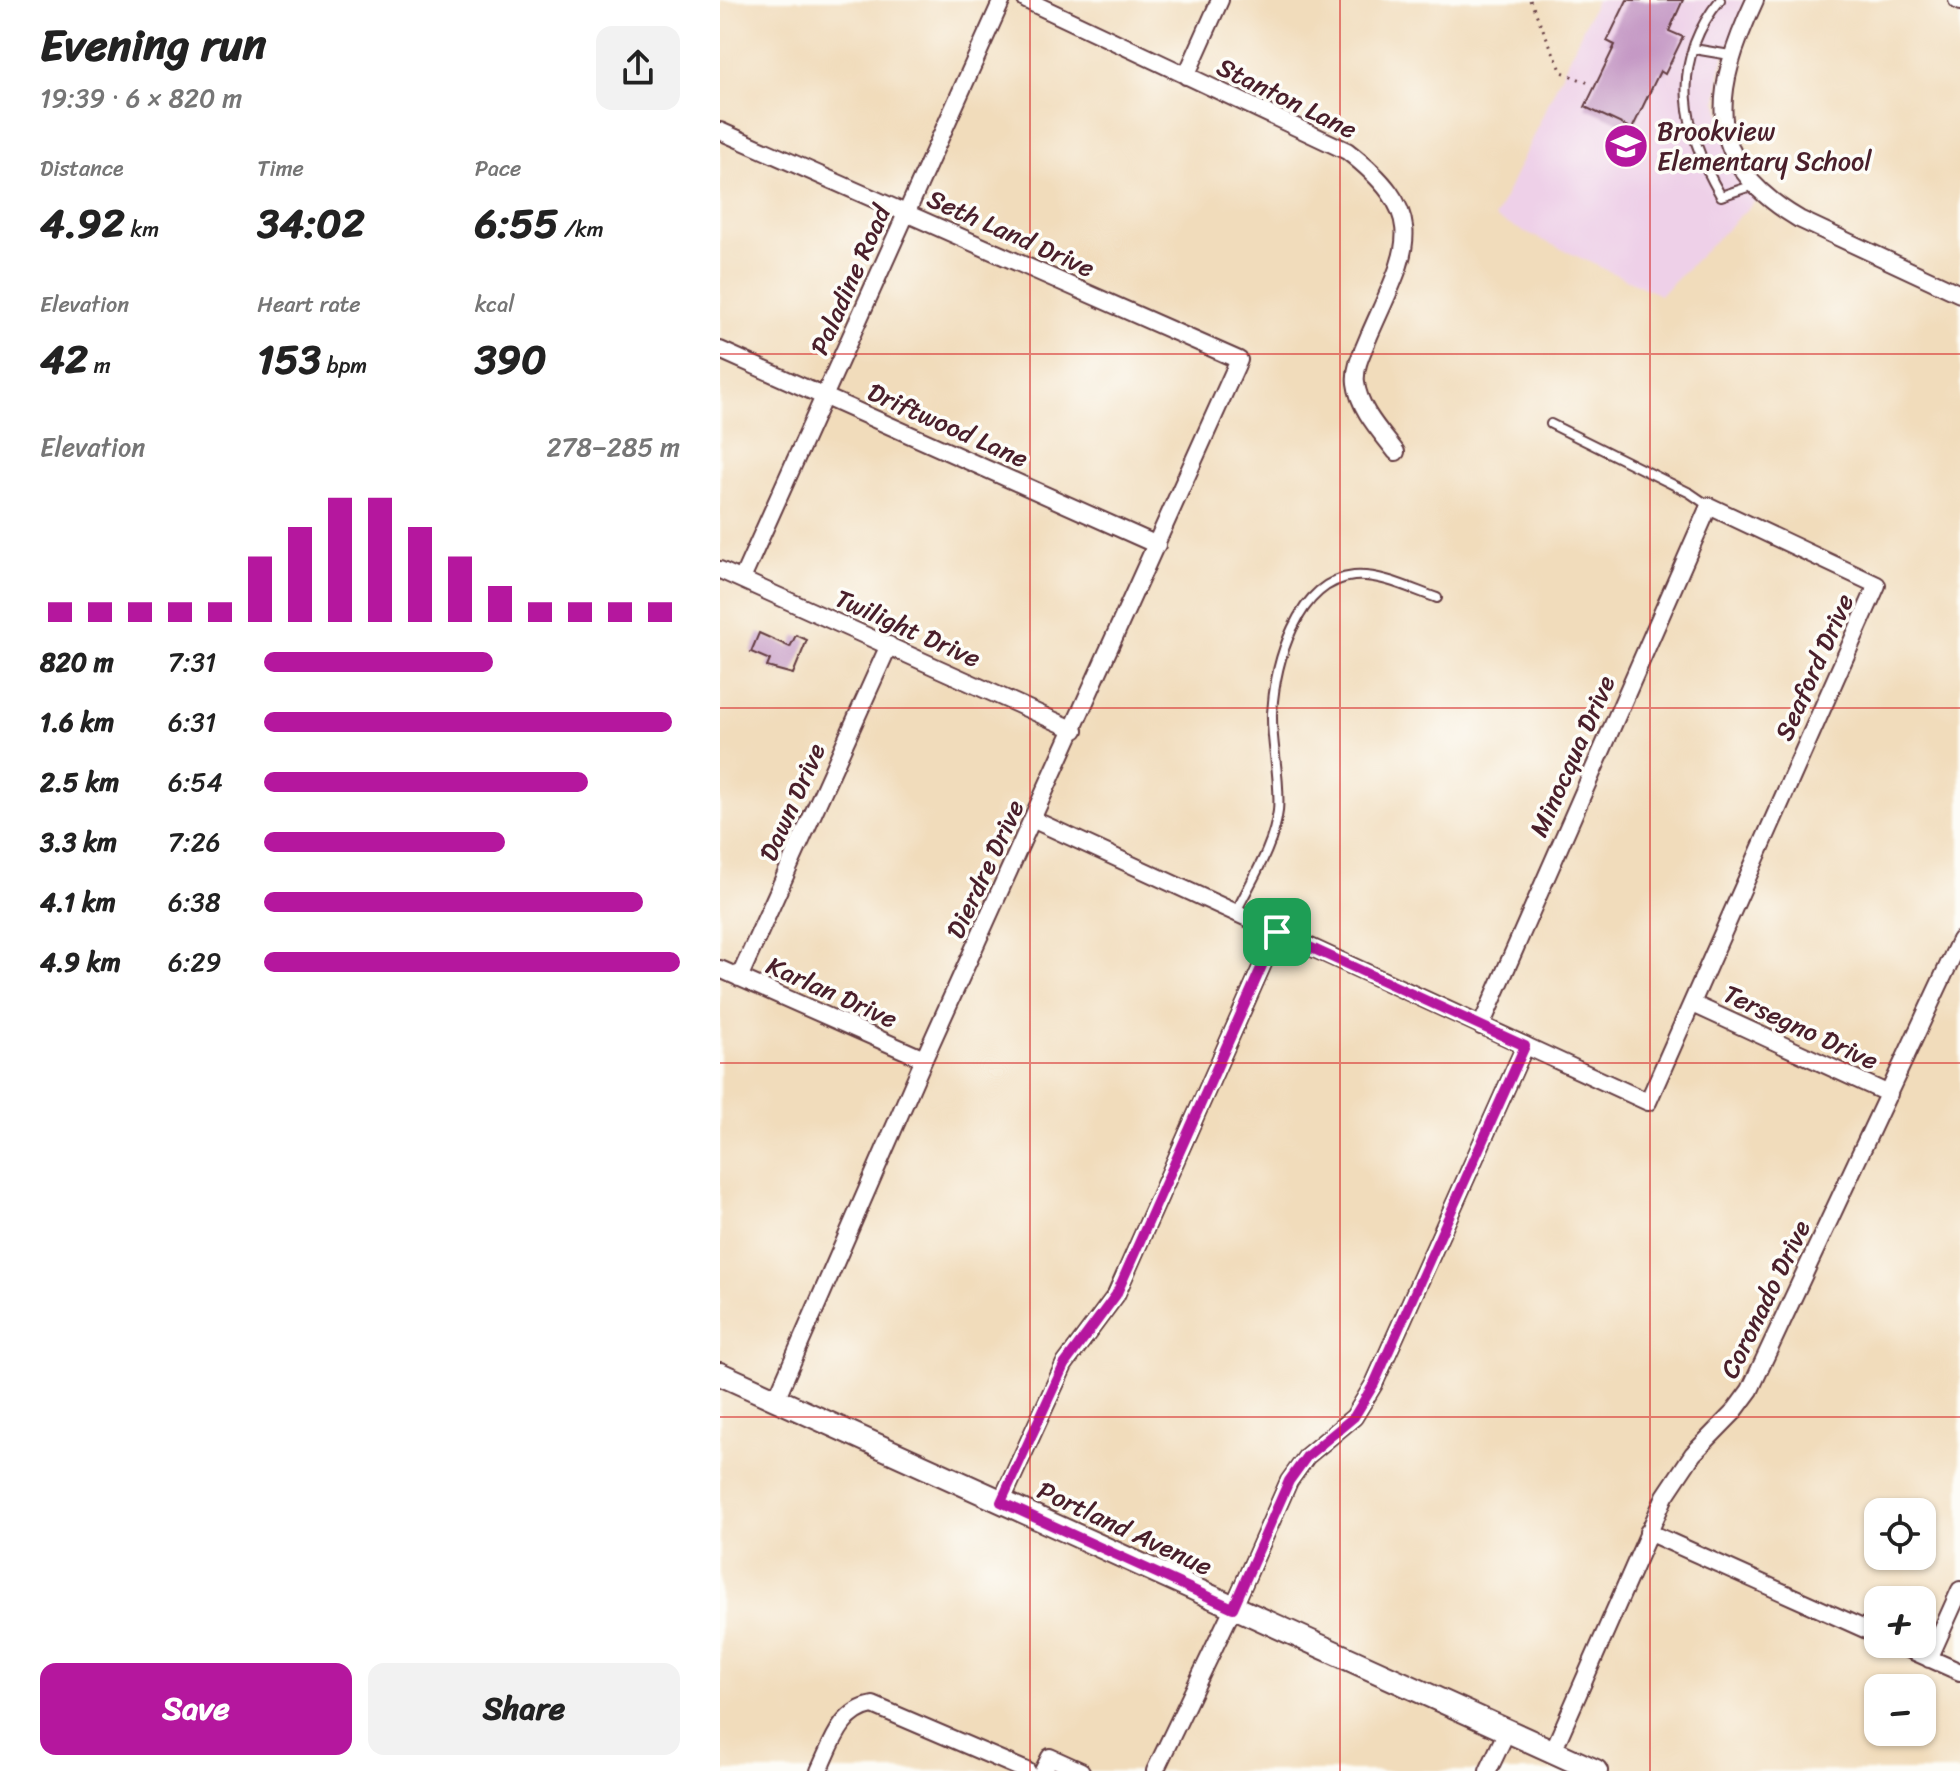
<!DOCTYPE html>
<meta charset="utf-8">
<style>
:root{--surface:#fff;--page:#f2f2f2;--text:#222;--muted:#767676;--accent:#b5179e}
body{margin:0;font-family:Sriracha,sans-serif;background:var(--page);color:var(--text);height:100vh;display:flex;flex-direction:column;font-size:30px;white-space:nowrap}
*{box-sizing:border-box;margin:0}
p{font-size:26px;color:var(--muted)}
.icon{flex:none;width:44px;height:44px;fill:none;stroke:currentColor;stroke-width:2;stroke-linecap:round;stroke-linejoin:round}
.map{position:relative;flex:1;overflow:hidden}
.panel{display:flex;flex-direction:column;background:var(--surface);width:720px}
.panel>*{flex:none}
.buttons{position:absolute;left:1144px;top:1498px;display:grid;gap:16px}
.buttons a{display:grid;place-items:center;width:72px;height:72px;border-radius:16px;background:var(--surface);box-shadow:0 2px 6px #0004;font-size:40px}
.pin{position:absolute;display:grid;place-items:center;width:68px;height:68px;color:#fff;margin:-34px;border-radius:16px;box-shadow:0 4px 12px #0006}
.round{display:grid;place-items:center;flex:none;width:84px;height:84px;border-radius:16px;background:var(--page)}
.overview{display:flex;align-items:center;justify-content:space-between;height:136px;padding:0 40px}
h1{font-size:44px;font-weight:700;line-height:60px}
.figures{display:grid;grid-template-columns:repeat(3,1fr);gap:12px;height:136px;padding:8px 40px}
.figures div{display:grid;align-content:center}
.figures b{font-size:40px;font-weight:700}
.figures small{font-size:22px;font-weight:400}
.figures p{font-size:22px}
.chart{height:224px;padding:16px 40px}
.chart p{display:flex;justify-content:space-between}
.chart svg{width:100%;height:144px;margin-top:8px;stroke:var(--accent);stroke-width:6}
.button{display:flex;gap:16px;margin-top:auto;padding:16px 40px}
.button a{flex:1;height:92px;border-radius:16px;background:var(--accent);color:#fff;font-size:32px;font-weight:700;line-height:92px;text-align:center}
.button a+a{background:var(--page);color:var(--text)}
ul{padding:0 40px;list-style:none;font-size:26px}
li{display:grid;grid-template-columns:128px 96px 1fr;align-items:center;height:60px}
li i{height:20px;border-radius:10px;background:var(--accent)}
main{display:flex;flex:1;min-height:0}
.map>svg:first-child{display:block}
.built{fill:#eed0e8}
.building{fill:#c599c5}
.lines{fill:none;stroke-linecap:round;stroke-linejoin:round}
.service-casing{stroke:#633b41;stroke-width:12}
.minor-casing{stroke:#633b41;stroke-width:20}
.secondary-casing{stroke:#633b41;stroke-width:26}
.path{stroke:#633b41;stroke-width:3;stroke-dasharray:2 6;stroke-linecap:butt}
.service{stroke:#fff;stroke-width:8}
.minor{stroke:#fff;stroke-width:16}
.secondary{stroke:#fff;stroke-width:22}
.route-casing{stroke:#fff;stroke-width:16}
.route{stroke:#b5179e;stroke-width:10}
.grid{fill:none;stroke:#d62828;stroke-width:2;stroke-opacity:0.55}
.labels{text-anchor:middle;stroke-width:7;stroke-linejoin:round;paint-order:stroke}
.street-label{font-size:26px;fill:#4a1f2b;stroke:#fdfcf7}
.poi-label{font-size:26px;fill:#4a1f2b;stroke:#fdfcf7;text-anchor:start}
</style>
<main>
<section class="panel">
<div class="overview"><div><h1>Evening run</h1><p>19:39 · 6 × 820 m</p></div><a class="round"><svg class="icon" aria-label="share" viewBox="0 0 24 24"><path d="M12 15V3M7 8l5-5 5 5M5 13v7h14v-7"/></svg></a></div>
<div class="figures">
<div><p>Distance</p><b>4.92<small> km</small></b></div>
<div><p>Time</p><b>34:02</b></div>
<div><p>Pace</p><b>6:55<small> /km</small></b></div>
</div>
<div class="figures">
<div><p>Elevation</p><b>42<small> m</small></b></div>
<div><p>Heart rate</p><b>153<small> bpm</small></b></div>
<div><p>kcal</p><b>390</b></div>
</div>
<div class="chart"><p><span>Elevation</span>278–285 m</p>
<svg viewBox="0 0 160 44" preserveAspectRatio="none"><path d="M5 44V38M15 44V38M25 44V38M35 44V38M45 44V38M55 44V24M65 44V15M75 44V6M85 44V6M95 44V15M105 44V24M115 44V33M125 44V38M135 44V38M145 44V38M155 44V38"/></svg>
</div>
<ul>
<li><b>820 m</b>7:31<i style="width:55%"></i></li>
<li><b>1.6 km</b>6:31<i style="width:98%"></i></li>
<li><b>2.5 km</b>6:54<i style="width:78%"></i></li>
<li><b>3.3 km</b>7:26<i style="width:58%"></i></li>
<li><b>4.1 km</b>6:38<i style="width:91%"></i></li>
<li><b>4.9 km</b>6:29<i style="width:100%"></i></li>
</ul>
<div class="button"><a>Save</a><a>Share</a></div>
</section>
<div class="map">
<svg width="1240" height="1771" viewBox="0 0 1240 1771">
<rect width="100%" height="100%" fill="#fdfcf7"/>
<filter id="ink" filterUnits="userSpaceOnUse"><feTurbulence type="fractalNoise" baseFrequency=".0125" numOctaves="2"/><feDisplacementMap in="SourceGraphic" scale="16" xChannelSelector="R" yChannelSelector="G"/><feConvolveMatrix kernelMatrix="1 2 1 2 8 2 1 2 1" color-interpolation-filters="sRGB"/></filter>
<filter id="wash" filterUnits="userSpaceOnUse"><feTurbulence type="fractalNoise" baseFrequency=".006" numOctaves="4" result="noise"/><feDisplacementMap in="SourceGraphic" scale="32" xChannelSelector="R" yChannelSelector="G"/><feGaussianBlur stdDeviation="1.8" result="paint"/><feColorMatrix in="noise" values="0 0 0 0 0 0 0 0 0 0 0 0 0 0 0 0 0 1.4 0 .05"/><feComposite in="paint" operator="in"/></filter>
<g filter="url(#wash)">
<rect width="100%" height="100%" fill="#f1dcbb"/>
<!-- built -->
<path class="built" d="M876 0H1028L1001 65 997 101 1024 183 1037 199 940 295 775 218Z"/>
<g id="blocks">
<!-- building -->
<path class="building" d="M907 0H963L949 31 963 37 945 74 940 71 912 129 865 107 895 45 887 41Z
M39 633 70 647 76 635 87 640 73 674 47 667 50 660 31 652Z"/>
</g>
</g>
<g filter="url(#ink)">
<use href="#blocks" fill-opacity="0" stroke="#633b41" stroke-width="2"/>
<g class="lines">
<!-- service casing -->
<g class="service-casing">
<path id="service" d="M1000 0C948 64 963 131 1001 196L1034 185
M974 49 1010 55
M831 424 970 493 989 506
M516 912C531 881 554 846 558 811 561 778 551 745 552 713 555 664 576 582 634 576 662 574 691 589 717 598"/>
</g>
<!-- minor casing -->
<g class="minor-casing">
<path id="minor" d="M306 0 627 151C713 218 687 249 649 336 643 351 634 367 636 383 639 409 661 432 676 452
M1035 0C993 90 980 161 1079 219L1240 294
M1237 0 1240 2
M466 76 500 0
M0 131 519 360 204 1059 56 1399
M0 350 437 545
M0 570 355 730
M22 579 282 0
M314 820C519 914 723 1008 928 1102L1157 585 989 506 761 1026
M0 969 204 1059
M19 978 169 645
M973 1004 1169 1094
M281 1502 344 1365 396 1295 557 932
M928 1532 1158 1635
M1177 1644 1240 1672
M1209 1659 1240 1590
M833 1751 945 1496 973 1454 1013 1413 1030 1390 1240 940
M99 1771C112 1744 120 1711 153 1705L307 1771
M323 1771 330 1757 361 1771
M435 1771 513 1608 569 1481 587 1456 634 1417 654 1384 805 1046
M768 1771 787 1731"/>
</g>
<!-- secondary casing -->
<g class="secondary-casing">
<path id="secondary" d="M0 1374 876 1771"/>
</g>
<!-- path -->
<path class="path" d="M810 0 842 72 871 84"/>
<!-- service -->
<use href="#service" class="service"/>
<!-- minor -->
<use href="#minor" class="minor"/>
<!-- secondary -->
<use href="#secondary" class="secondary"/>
</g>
</g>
<g class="lines" filter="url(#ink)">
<!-- route casing -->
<g class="route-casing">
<path id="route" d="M557 932 805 1046 654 1384 634 1417 587 1456 569 1481 513 1608 281 1502 344 1365 396 1295Z"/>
</g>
<!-- route -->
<use href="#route" class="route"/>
</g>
<!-- grid -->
<path class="grid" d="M310 0V1771M620 0V1771M930 0V1771M0 354H1240M0 708H1240M0 1063H1240M0 1417H1240"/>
<!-- icons -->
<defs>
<g id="school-disc" transform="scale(2.3)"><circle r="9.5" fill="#b5179e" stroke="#fdfcf7"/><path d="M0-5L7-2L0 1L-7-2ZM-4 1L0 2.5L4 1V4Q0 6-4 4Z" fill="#fff"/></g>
</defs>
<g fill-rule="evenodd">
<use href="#school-disc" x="906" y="146"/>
</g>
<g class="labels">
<!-- street labels -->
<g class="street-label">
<text transform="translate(567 98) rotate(26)" y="9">Stanton Lane</text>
<text transform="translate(291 233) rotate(24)" y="9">Seth Land Drive</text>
<text transform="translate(130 280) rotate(-66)" y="9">Paladine Road</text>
<text transform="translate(228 425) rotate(24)" y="9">Driftwood Lane</text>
<text transform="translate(188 628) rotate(24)" y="9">Twilight Drive</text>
<text transform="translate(1094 667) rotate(-66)" y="9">Seaford Drive</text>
<text transform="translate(852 756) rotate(-66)" y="9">Minocqua Drive</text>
<text transform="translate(72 802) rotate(-66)" y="9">Dawn Drive</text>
<text transform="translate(265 869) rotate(-65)" y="9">Dierdre Drive</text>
<text transform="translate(112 992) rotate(24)" y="9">Karlan Drive</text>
<text transform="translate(1081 1027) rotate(25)" y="9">Tersegno Drive</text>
<text transform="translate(1045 1299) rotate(-64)" y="9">Coronado Drive</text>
<text transform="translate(405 1528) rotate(25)" y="9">Portland Avenue</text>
</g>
<!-- poi labels -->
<g class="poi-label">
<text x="937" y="140">Brookview<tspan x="937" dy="30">Elementary School</tspan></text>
</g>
</g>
</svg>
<div class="buttons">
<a><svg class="icon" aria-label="locate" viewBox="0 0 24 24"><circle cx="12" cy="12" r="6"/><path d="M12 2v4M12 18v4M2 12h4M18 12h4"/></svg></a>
<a>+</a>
<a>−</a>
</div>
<div class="pin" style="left:557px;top:932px;background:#1e9e55"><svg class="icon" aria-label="arrive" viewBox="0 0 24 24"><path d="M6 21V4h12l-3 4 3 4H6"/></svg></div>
</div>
</main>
